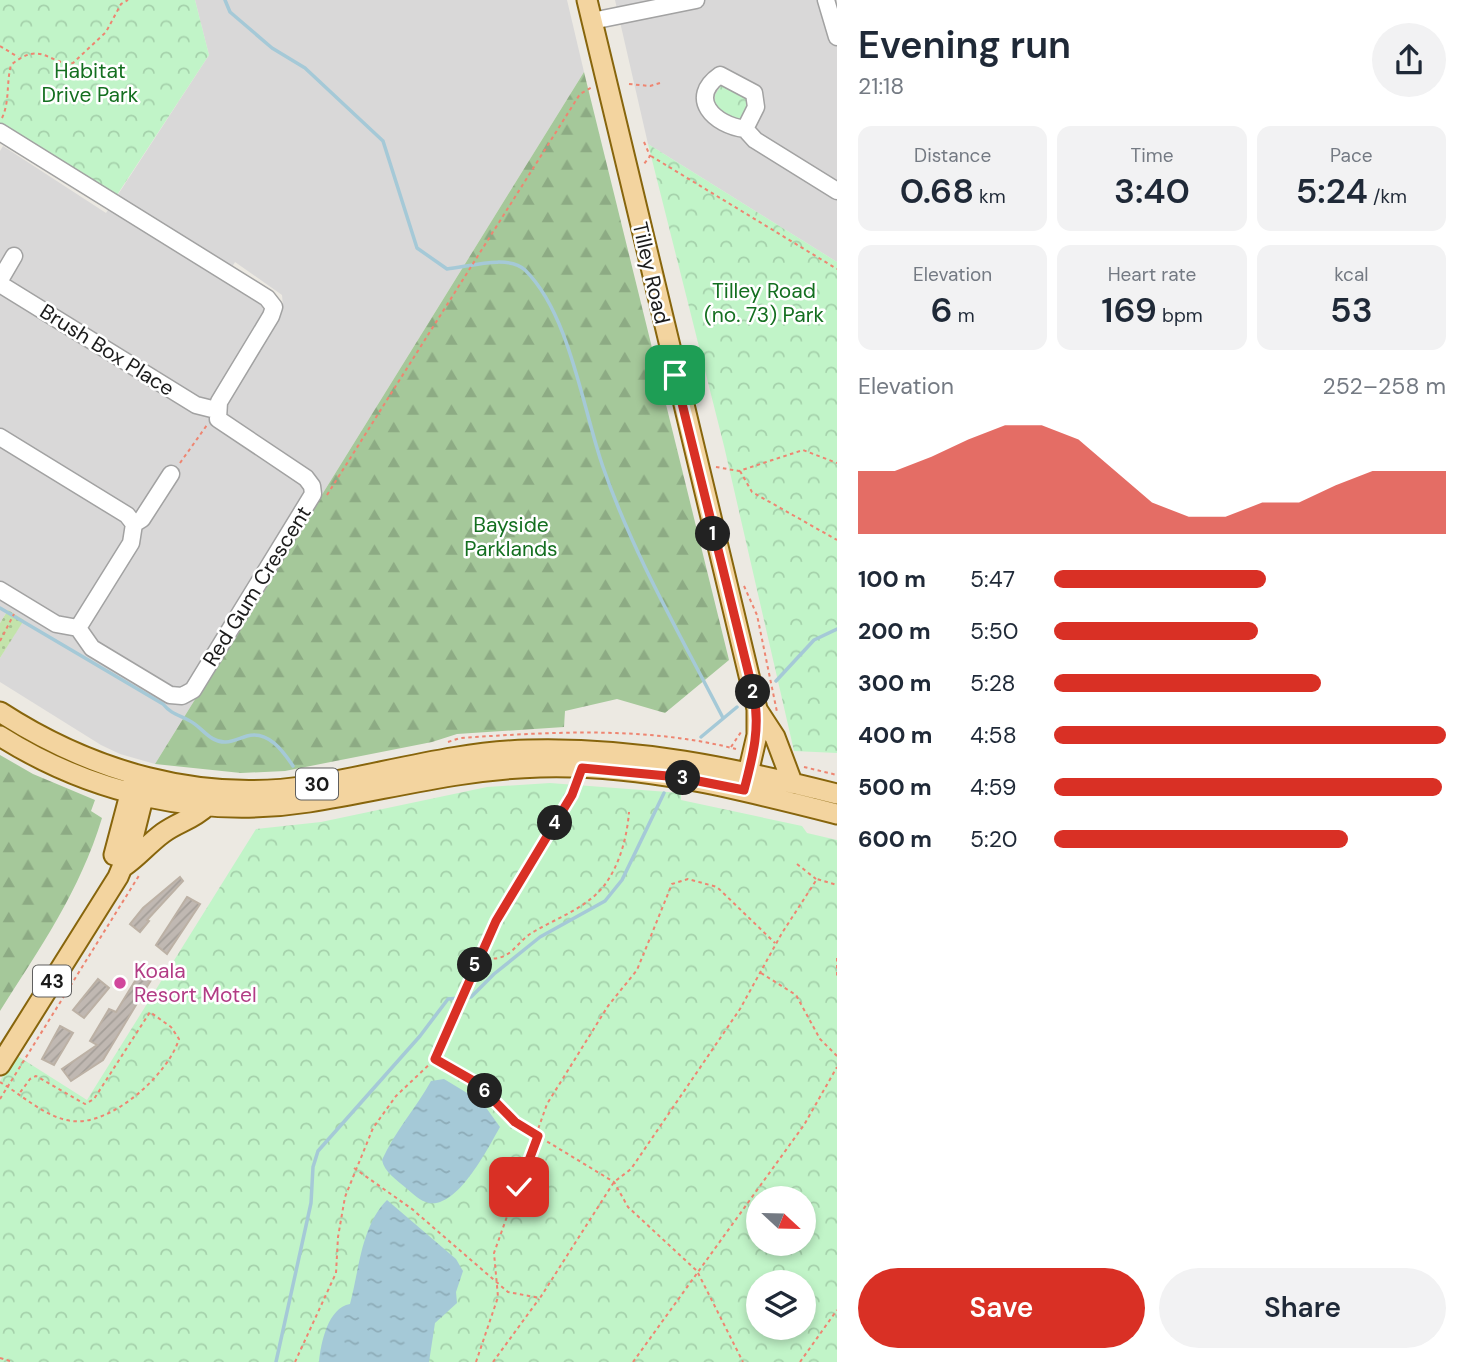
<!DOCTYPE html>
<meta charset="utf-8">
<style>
:root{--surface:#fff;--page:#f2f2f3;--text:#1f2937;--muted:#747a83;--accent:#d93025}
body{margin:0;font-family:"DM Sans",sans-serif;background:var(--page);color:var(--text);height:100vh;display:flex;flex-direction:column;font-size:26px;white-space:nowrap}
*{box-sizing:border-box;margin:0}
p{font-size:23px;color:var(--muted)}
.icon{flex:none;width:38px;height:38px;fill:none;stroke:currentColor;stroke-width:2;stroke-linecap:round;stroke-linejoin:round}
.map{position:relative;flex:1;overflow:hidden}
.details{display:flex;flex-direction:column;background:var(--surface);width:630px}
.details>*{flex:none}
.needle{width:46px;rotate:112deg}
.tools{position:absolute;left:746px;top:1186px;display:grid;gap:14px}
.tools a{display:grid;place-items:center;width:70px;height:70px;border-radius:50%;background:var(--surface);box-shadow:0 4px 10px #0003;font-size:35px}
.pin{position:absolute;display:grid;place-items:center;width:60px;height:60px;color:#fff;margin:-30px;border-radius:14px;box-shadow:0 4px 10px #0006}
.km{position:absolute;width:35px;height:35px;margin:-18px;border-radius:50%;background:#222;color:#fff;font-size:19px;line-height:35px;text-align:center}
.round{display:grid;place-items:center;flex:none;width:74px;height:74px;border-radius:37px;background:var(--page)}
.head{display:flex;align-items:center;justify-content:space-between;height:119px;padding:0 21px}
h1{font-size:38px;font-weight:600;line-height:52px}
.metrics{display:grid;grid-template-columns:repeat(3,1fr);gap:10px;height:119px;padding:7px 21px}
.metrics div{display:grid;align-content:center;border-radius:14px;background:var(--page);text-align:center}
.metrics b{font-size:35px;font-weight:600}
.metrics small{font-size:19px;font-weight:400}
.metrics p{font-size:19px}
.chart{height:196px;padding:14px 21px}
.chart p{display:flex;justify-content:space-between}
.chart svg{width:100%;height:126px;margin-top:7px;fill:var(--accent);opacity:.7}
.primary-button{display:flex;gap:14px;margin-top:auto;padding:14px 21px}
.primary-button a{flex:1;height:80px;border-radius:42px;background:var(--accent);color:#fff;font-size:28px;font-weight:600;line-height:80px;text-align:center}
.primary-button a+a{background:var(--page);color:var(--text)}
ul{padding:0 21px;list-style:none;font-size:23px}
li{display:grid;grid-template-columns:112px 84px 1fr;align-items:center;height:52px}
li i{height:18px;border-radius:9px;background:var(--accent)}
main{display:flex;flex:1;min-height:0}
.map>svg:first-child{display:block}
.residential{fill:#d9d8d8;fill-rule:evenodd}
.grass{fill:url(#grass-dots)}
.forest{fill:url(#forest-firs)}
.park{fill:url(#park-crowns);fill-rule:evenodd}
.water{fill:url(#water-ripples)}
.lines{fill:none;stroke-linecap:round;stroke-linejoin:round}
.stream{stroke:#a5c9d7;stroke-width:3.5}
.building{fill:url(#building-hatch);stroke:#bcb1a5;stroke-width:2}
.minor-casing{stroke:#a2a2a2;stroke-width:19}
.major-casing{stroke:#87650c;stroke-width:23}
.path{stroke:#ee8571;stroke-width:2;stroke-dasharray:3.5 3.5;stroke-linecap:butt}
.minor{stroke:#fff;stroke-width:16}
.major{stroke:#f3d49f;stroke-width:19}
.route-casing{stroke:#fff;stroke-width:14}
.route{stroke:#d93025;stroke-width:9}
.hotel-dot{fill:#d1479c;stroke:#fff;stroke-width:2.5}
.labels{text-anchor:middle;stroke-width:5;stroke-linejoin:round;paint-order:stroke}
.shield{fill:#fff;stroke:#5f5f5f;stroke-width:2}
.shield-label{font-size:19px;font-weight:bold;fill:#1b1b1b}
.park-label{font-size:21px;fill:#146f20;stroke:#fff}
.street-label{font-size:21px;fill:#1b1b1b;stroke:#fff}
.hotel-label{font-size:21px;fill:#b23c85;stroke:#fff;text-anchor:start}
</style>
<main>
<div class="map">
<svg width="837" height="1362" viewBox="0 0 837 1362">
<defs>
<pattern id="grass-dots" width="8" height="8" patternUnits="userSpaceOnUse" patternTransform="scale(1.75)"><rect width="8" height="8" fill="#c3e3ab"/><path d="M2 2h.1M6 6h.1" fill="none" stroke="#a7c293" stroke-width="1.8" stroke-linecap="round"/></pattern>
<pattern id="forest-firs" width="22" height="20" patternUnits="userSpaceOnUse" patternTransform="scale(1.75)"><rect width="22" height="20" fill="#a5c89a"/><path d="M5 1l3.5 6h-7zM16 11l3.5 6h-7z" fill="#8dab84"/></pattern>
<pattern id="park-crowns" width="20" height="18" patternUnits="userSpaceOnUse" patternTransform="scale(1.75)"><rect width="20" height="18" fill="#c1f4c8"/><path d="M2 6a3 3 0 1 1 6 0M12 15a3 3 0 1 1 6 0" fill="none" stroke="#a5d1ab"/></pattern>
<pattern id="water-ripples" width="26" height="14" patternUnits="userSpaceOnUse" patternTransform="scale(1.75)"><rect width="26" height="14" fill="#a5c9d7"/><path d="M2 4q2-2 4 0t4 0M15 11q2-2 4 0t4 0" fill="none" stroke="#8dacb8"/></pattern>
<pattern id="building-hatch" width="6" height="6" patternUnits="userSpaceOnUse" patternTransform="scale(1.75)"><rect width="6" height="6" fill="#c0b8b2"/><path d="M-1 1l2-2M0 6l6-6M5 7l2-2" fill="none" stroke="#a49e98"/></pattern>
</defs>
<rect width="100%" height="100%" fill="#ece9e2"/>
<!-- residential -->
<path class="residential" d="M195 0H567L584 72 155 764 120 754 101 745 0 682V658L23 620 8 610 0 623V151L3 146 106 213 209 55ZM235 262 282 295 283 306 262 302 225 279Z
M615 0H837V262L648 144Z"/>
<!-- grass -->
<path class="grass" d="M8 610 24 620 0 658V623Z"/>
<!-- forest -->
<path class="forest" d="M584 72 729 660 665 713 617 699 565 711 564 727 457 734 432 742 285 771 241 773 155 764Z
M0 755 33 774 95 800 91 811 102 818C80 891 40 948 0 1011Z"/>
<!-- park -->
<path class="park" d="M0 0H195L209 55 117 195 0 125Z
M721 85C736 84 745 92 752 104L742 120 731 118 714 107 715 95Z
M648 144 837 262V753L794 751 724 446Z
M550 783 681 793V800L802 826 807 833 837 840V1362H0V1081L16 1055 87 1100 256 829 321 822 487 787ZM758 1199H803V1244H758ZM758 1283H803V1328H758Z"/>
<!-- water -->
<path class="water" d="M444 1079 482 1102 500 1127C488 1148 458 1208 429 1203 420 1201 413 1194 406 1188 397 1180 384 1172 382 1160 395 1131 416 1108 431 1081Z
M387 1200 456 1259 463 1271 456 1292 457 1303 435 1323 429 1362H319C321 1342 328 1308 350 1304 359 1271 361 1226 387 1200Z"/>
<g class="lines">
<!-- stream -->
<path class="stream" d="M225 0 230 12 272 48 305 68 383 141 417 248 447 269C468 267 508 254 525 270 570 314 583 410 603 467 633 554 681 636 723 718
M0 608 163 704C171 714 179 715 190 721 202 727 210 743 226 742 233 742 240 738 247 736 268 730 283 751 293 766
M776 681 814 640 837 629
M701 737 737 707
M276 1362 311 1203 313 1167 318 1151 420 1036 448 999 471 997 494 974 540 937 605 901 622 880 664 793"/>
</g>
<!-- building -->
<path class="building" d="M180 877 183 881 147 920 149 921 140 932 130 924 143 908Z
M187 897 200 904 167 954 156 945Z
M140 973 151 980 103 1060 71 1081 62 1069 97 1045 90 1041 109 1009 116 1012Z
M98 979 109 988 84 1018 73 1010Z
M60 1026 73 1033 54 1065 42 1059Z"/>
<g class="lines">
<!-- minor casing -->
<g class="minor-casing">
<path id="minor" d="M826 0 837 37
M592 21 696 0
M745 129 756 107 754 93 720 75C687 98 714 125 745 129L755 140 837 191
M0 132 267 298 274 307 271 316 219 402 218 419 306 478 312 486 313 494 193 690 182 696 170 695 92 648 78 628 56 624 0 590
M0 280 14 256
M0 284 196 405 216 410
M0 437 127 515 134 524 131 543 78 628
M134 524 142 519 171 474"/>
</g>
<!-- major casing -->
<g class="major-casing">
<path id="major" d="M587 0 757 709V735L746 782
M758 711 775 737 792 782
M0 712C91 771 199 803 308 786 382 774 453 752 528 750 635 747 734 768 837 794
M0 736C92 794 201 819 309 802 386 790 461 769 540 767 642 764 739 789 837 814
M114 855 133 783
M123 867C138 857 148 844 163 833 178 822 192 820 207 806
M0 1065 118 877 131 846 146 786"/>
</g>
<!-- path -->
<path class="path" d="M0 46 18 57
M629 84 650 86 660 83
M2 118C10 101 6 84 11 65 42 39 50 66 73 63L106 32 121 4 128 0
M644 142 650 156 644 164
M651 156 837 269
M180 463 207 425
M716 467 739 471 803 450 837 463
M740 471 752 492 837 540
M327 495 580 94 592 87
M744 586 757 615 777 712
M0 641 14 614
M448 742 460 738C551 732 646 726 736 749
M731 747 741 732
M804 767 837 775
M797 864 816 879
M480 956C489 959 497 960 506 955 515 950 521 940 530 934 554 919 585 909 603 887 619 867 627 838 629 812
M837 958V977
M761 973 796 995 820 1039 837 1056
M435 1060 477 1083 515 1122 614 1182 628 1207 697 1271 743 1362
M0 1082C22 1095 46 1118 72 1121 111 1126 168 1075 179 1039L171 1027 150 1012 94 1099 85 1104 36 1076 30 1079 19 1094
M0 1099 140 874
M354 1168 412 1209 508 1292 540 1298 614 1182 631 1169 740 1009 782 933 817 879 837 885
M0 1358 13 1362
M295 1362 336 1273 338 1237 345 1197 373 1128 396 1096 435 1059 496 921 579 782
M476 1362 498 1297 494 1253 547 1104 608 1006 637 970 672 884 688 879 717 887 775 943
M493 1362 539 1299
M633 1362 804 1125 837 1067
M800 1362 837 1310"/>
<!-- minor -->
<use href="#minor" class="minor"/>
<!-- major -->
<use href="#major" class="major"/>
</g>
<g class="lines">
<!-- route casing -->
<g class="route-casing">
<path id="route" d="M519 1187 538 1136 515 1122 477 1083 435 1059 496 921 572 795 582 768 678 777 744 790C753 756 761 726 753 691L675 375"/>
</g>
<!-- route -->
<use href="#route" class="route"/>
</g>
<!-- markers -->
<circle class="hotel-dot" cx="120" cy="983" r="7"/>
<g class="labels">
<!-- shield labels -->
<g class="shield">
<rect x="296" y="768.5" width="42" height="31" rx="5"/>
<rect x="33" y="965.5" width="38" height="31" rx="5"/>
</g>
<g class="shield-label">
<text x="317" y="791">30</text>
<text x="52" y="988">43</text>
</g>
<!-- park labels -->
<g class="park-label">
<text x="90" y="78">Habitat<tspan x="90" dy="24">Drive Park</tspan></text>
<text x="764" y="298">Tilley Road<tspan x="764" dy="24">(no. 73) Park</tspan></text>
<text x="511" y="532">Bayside<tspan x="511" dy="24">Parklands</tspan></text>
</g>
<!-- street labels -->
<g class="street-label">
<text transform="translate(651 273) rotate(77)" y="7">Tilley Road</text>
<text transform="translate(107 350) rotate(32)" y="7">Brush Box Place</text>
<text transform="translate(257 586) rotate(-58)" y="7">Red Gum Crescent</text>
</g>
<!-- hotel labels -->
<g class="hotel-label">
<text x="134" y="978">Koala<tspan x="134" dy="24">Resort Motel</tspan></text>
</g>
</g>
</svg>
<div class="tools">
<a><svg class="needle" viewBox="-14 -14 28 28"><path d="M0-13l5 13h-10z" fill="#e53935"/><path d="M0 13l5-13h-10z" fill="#747a83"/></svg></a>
<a><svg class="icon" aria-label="layers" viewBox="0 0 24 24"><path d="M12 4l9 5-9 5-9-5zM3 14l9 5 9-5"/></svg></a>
</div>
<div class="pin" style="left:675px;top:375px;background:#1e9e55"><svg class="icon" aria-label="arrive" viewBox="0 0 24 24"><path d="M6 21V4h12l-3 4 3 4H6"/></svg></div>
<div class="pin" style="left:519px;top:1187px;background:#d93025"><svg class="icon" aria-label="check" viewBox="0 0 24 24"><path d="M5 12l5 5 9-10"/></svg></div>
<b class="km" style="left:713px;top:534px">1</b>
<b class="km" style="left:753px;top:692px">2</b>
<b class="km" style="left:683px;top:778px">3</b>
<b class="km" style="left:555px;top:823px">4</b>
<b class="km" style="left:475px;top:965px">5</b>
<b class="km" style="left:485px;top:1091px">6</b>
</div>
<section class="details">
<div class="head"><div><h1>Evening run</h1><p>21:18</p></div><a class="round"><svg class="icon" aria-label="share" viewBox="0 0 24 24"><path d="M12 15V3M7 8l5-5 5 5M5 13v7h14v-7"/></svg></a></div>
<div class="metrics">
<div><p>Distance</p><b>0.68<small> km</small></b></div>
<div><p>Time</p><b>3:40</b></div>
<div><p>Pace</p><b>5:24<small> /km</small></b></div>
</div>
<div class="metrics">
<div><p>Elevation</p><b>6<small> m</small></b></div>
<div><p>Heart rate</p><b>169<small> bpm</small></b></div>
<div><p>kcal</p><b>53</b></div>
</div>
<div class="chart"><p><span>Elevation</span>252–258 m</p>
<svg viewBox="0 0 160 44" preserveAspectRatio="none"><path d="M0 44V22L10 22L20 17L30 11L40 6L50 6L60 11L70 22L80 33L90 38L100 38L110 33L120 33L130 27L140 22L150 22L160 22V44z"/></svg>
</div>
<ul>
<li><b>100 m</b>5:47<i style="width:54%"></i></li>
<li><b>200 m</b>5:50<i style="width:52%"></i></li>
<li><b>300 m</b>5:28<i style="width:68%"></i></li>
<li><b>400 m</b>4:58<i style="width:100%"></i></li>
<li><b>500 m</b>4:59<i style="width:99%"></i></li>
<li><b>600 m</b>5:20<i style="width:75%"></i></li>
</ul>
<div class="primary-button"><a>Save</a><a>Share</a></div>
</section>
</main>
